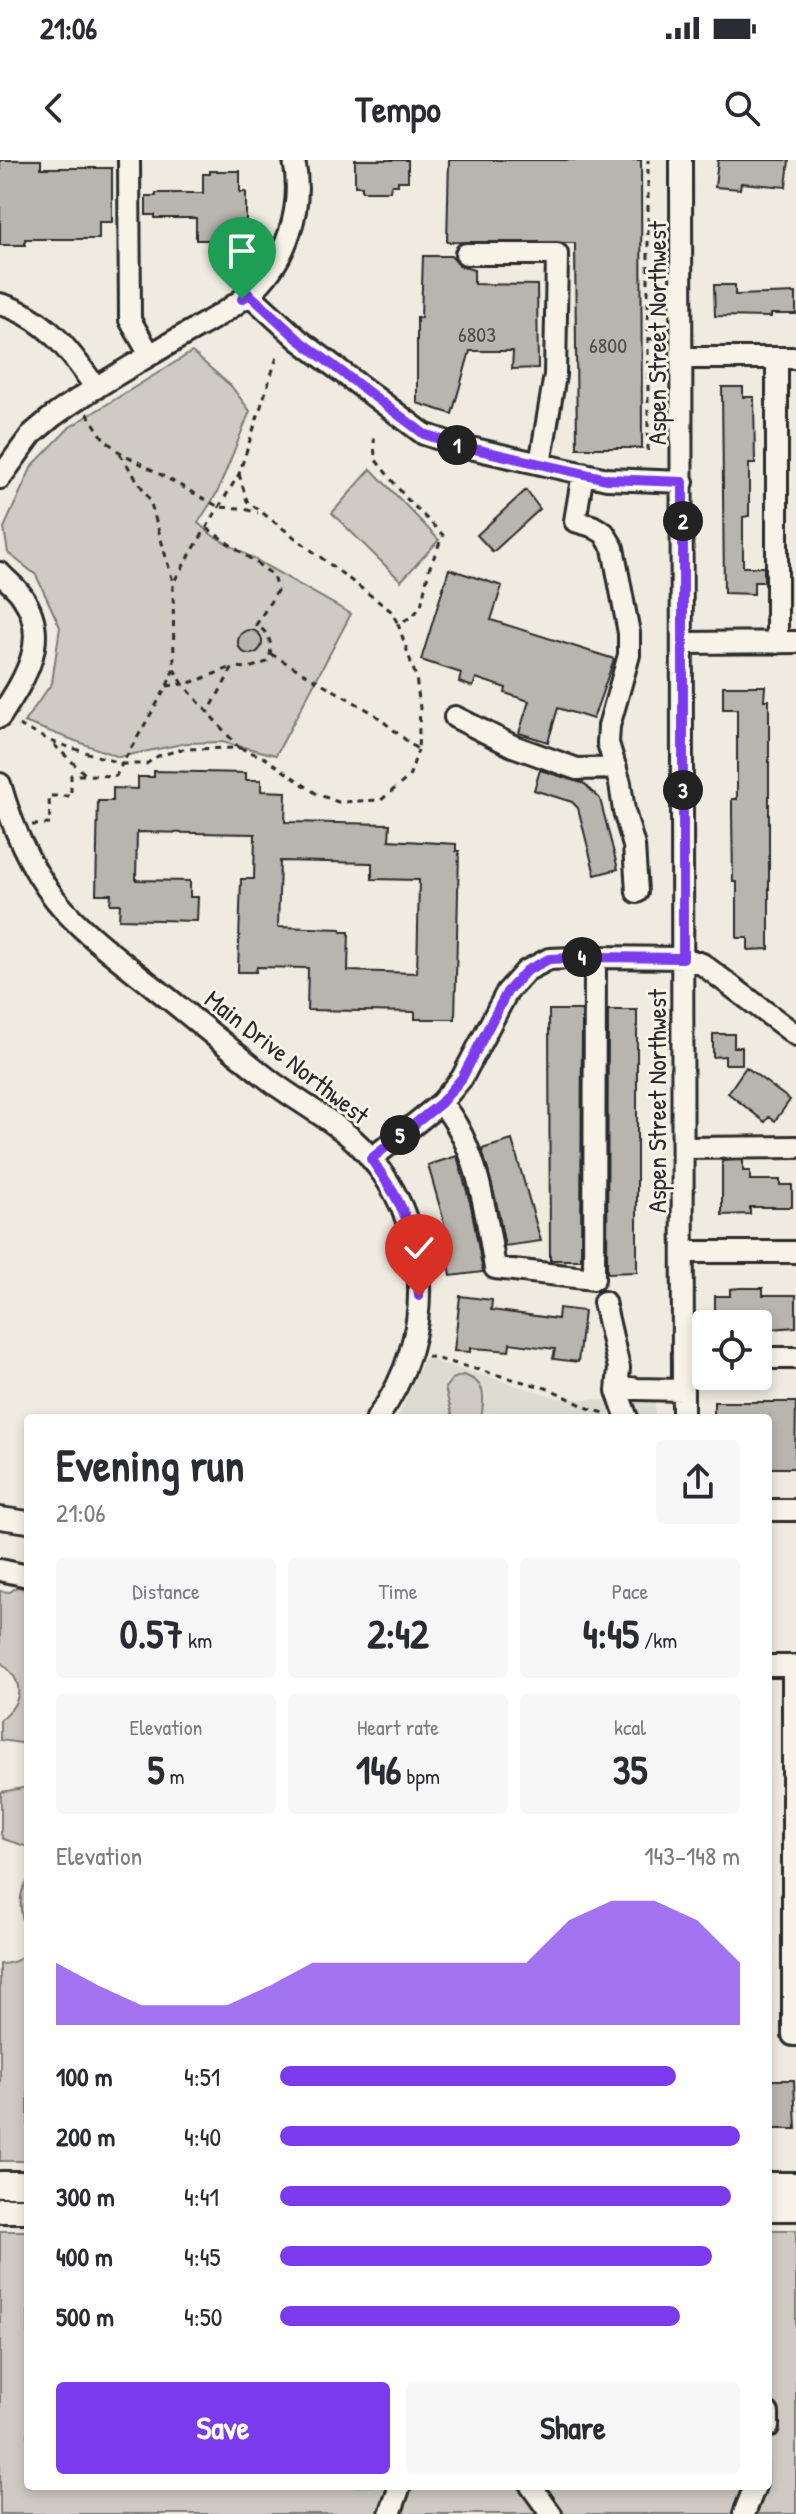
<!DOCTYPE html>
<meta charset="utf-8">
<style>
:root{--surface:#fff;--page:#f7f7f7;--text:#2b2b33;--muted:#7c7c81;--accent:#7c3aed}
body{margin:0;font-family:"Patrick Hand",sans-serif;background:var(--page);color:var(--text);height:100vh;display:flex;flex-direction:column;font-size:30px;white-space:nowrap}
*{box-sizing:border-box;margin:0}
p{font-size:26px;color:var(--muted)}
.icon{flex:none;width:44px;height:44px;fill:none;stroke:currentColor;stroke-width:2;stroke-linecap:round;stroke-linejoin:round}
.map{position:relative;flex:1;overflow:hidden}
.panel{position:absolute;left:24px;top:1254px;width:748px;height:1076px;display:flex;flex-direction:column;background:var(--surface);border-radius:8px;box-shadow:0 4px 12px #0003}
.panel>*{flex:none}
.buttons{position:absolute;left:692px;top:1150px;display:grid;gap:16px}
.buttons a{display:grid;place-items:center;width:80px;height:80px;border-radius:8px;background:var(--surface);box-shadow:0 4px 12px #0003;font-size:40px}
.pin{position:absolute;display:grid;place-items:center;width:68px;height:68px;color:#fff;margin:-82px -34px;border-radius:50% 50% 50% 0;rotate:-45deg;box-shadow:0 0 8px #0007}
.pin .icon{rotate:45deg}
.km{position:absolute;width:40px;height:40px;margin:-20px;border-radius:50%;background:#222;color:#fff;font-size:22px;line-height:40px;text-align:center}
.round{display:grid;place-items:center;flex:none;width:84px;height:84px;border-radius:8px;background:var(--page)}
.head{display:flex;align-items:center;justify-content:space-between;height:136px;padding:0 32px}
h1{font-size:44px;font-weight:700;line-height:60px}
.metrics{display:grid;grid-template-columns:repeat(3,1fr);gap:12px;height:136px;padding:8px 32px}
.metrics div{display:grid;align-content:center;border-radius:8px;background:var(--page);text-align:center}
.metrics b{font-size:40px;font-weight:700}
.metrics small{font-size:22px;font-weight:400}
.metrics p{font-size:22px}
.chart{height:224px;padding:16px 32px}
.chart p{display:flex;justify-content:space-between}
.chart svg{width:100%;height:144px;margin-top:8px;fill:var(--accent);opacity:.7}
.primary-button{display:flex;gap:16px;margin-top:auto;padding:16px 32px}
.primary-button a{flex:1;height:92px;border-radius:8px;background:var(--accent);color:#fff;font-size:32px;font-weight:700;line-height:92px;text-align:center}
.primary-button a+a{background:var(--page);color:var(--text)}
ul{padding:0 32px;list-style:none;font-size:26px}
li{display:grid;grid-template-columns:128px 96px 1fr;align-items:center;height:60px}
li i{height:20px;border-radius:10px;background:var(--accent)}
.status{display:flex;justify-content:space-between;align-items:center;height:56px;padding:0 40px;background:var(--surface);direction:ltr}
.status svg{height:22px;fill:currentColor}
header{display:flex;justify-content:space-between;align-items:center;height:104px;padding:0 32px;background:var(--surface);font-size:36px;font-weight:700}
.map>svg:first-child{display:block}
.built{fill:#dedbd1}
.green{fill:#cfcbc2;stroke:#7d7b76;stroke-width:2}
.building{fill:#b8b5ae;stroke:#2b2b2b;stroke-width:2;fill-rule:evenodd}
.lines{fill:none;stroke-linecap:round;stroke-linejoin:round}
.minor-casing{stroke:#2b2b2b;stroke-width:26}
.major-casing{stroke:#2b2b2b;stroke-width:30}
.path{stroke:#2b2b2b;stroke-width:3;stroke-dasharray:6 6;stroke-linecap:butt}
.minor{stroke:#f7f3e8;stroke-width:20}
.major{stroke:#f7f3e8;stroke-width:24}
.route-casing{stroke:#fff;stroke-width:16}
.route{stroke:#7c3aed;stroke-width:10}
.labels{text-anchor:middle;stroke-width:6;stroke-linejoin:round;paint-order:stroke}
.number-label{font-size:22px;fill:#4e4e4c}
.street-label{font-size:26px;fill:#2b2b2b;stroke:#f7f3e8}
</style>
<div class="status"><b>21:06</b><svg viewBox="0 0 49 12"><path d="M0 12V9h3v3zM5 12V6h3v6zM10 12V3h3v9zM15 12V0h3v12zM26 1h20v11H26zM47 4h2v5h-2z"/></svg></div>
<header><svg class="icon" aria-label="back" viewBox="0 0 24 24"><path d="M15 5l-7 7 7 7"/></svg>Tempo<svg class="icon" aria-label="search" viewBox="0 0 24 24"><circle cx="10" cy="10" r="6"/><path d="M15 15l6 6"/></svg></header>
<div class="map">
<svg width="796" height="2354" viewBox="0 0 796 2354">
<rect width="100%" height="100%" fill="#efebe0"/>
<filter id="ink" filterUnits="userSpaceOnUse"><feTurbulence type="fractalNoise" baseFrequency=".0125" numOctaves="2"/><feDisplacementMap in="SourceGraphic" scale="16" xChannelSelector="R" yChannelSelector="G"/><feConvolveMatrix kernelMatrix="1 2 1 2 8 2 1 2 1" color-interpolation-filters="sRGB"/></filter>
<g filter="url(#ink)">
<!-- built -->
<path class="built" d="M424 1198 558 1238 655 1242V1258H398Z"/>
<!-- green -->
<path class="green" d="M192 192 231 226 250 251 217 333 198 363 212 375 351 454 276 595 222 582 187 583 119 597 24 562 52 523 60 467 36 415 8 393 4 368 32 306 70 267Z
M371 309 439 380 401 421 332 353Z
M463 1215C486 1221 485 1237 481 1258H453L445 1228 452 1219Z
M17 1427 28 1430V1584L0 1580V1560C24 1541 25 1521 0 1502V1431L10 1432Z
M28 1627V1687L3 1679 1 1674V1632Z
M28 1721V2001H0V1804C54 1802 3 1750 28 1721Z
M768 2070H796V2354H0V2071H28V2326H768Z"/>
<!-- building -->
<path class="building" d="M0 0H41V8H112V62H99V79H25V85H0Z
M355 0H408V21H398V25H391L390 31H362V26H355Z
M449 0H641L642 288H577L575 83 447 82Z
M718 0H789L786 27 741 23 740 29 715 27Z
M210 11H240V32H246V61H240V80H196V58H155V55H146V36H156V33H203V14H210Z
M423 96H451L460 106 474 110V124L537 125 538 208 512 209 513 191H470L452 254 417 243V157L421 158Z
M714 125H735V135L796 133V154H771V157L715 156Z
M722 227H743V237H754L755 304H749V356L743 357V407H764V422H754V434L724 433Z
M526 330 540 349 493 392 477 375Z
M449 409 502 426 491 460 614 499 593 559 558 548 548 582 519 573 529 541 505 533 506 528 476 518 473 527 459 522 461 513 421 500Z
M238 482a12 12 0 1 1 24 0a12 12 0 1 1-24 0Z
M723 526H765L764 540H769V789L748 790V778H737V722H733L732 653V639H737V549H723Z
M540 610 585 624 600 639 618 709 595 715 578 648 572 642 534 630Z
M154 611 246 613V620H261V631L286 632 285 662 390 664 389 680 456 684V691H459L455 859H415V852L307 850 308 808 257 807 256 812H238L241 719H254L255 674 137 672 136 720 190 721V737H198L197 761 119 759 120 744H110L111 734H96L98 641H113V628L138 629V617H154ZM280 701 372 703V719L419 720 417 813 348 811 349 772H341V769L278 767Z
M549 850H582L581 1100H550Z
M608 850H637V1112L607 1113Z
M713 874H734V887H742V904H725V896L713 897Z
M746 907 790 940 775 961 769 957 765 962 728 933Z
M512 980 541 1081 505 1086 496 1041 482 989Z
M457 996 471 1046 483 1112 451 1116 443 1058 428 1005Z
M743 1000V1011H750V1020H780V1025H792V1047H750V1054L722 1055V1001Z
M740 1128H763V1135H796V1167L758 1170V1164H715V1136H730V1129Z
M460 1136 492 1140 491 1150 558 1159 559 1148 584 1151 578 1202 553 1199 555 1189 510 1183 509 1191 487 1189 470 1188V1192L454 1191Z
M714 1242H796L795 1308H769L768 1258H714Z
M772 1920H794L796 1969H772Z"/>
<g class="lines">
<!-- minor casing -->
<g class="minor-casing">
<path id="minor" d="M129 0 130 160 150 195
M681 0 683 1258
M466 94H557L555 215 540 304
M249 134 298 179 424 274 457 285 607 319 683 322
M0 144C46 157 70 191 96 228
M683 198H796
M777 198V483
M583 313 575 361 592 366 604 373 613 388 629 473V495L609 566 608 583 620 623 624 651 634 686 637 732
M0 318 32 274 52 257C90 229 132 206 172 182 197 167 227 153 250 133 287 101 304 48 294 0
M0 413C7 421 17 428 22 436 52 479 24 520 0 557
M683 483 796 482
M455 557 513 586 577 609 616 608
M0 624C13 670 34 717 66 752 92 780 124 803 154 827 193 858 232 891 272 922 300 943 335 961 360 986 433 1060 438 1176 377 1258
M441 943C478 985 486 1054 495 1108L594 1119 595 797
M683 988 796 987
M371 999 441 943 462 918 507 832 526 811 549 799 595 797 683 798 702 804 796 875
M683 1092H796
M604 1142 619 1208 617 1231 627 1258
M683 1198H706
M758 1198H796
M618 1226 637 1229 683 1230
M768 1350H796
M0 1358 28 1362
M0 1410 28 1416
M768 1506H796
M793 1506V1875H796
M768 2253V2267
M531 2326 551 2354
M390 2354 400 2326
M744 2354 755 2326"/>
</g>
<!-- major casing -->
<g class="major-casing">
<path id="major" d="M0 2024H28
M768 2025H796
M768 2048H796
M0 2050H28"/>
</g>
<!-- path -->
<path class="path" d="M648 179H664
M87 253 104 279 118 291 219 347 241 348 258 353
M648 291V0
M120 294 150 340 173 422
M239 314 247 341 391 451 398 464
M207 368 273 415 277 431 256 465C270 472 275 488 267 502L249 508 233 507
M271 494 373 553 418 590 420 548 416 517 398 464 413 456 421 446 429 409 443 375 406 338 375 299 374 278
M174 509 183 524C201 521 216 512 233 507L208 553
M167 526 183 524 239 588 183 589 158 596 146 604H122L167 526 174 508 173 423 239 314 277 197
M19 565 50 581 122 604 116 616 86 615 50 581
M240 588 265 598 317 634 338 642 381 640 409 617 418 590
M32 665 50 664 49 636H71V615H86
M427 1196 546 1228C567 1235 583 1249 605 1253"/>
<!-- minor -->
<use href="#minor" class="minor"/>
<!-- major -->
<use href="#major" class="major"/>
</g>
</g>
<g class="lines" filter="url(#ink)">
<!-- route casing -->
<g class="route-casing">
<path id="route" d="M242 139 249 134 298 179 424 274 457 285 607 319 683 322V798L595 797 549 799 526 811 507 832 462 918 441 943 371 999C409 1052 415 1071 419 1136"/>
</g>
<!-- route -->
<use href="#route" class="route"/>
</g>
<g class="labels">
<!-- number labels -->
<g class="number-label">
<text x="477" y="182">6803</text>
<text x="608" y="193">6800</text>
</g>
<!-- street labels -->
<g class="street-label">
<text transform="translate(657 173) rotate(-90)" y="9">Aspen Street Northwest</text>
<text transform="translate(287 897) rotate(38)" y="9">Main Drive Northwest</text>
<text transform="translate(657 941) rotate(-90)" y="9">Aspen Street Northwest</text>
</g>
</g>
</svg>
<div class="buttons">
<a><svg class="icon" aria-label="locate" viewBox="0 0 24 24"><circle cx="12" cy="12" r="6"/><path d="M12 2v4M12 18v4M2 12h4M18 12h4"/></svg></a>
</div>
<div class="pin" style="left:242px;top:139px;background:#1e9e55"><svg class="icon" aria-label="arrive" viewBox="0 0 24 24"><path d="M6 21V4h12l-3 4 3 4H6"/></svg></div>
<div class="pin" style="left:419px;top:1136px;background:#d93025"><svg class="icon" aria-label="check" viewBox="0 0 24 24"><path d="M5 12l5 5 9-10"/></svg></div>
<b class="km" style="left:457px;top:285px">1</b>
<b class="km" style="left:683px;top:361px">2</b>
<b class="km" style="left:683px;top:630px">3</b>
<b class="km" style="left:582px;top:797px">4</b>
<b class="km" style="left:400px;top:975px">5</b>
<section class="panel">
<div class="head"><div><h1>Evening run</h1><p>21:06</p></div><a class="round"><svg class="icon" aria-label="share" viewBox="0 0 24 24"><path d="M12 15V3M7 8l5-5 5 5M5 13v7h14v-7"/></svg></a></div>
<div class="metrics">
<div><p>Distance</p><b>0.57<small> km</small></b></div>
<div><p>Time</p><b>2:42</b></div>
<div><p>Pace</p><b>4:45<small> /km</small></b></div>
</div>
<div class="metrics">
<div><p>Elevation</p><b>5<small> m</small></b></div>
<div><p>Heart rate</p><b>146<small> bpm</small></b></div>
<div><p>kcal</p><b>35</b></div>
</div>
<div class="chart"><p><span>Elevation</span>143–148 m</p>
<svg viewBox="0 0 160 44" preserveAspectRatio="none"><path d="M0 44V25L10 32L20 38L30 38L40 38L50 32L60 25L70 25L80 25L90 25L100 25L110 25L120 12L130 6L140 6L150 12L160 25V44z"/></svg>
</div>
<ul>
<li><b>100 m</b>4:51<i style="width:86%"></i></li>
<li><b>200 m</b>4:40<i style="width:100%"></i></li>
<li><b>300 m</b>4:41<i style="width:98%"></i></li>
<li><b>400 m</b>4:45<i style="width:94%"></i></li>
<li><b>500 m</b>4:50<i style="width:87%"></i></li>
</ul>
<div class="primary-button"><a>Save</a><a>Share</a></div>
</section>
</div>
